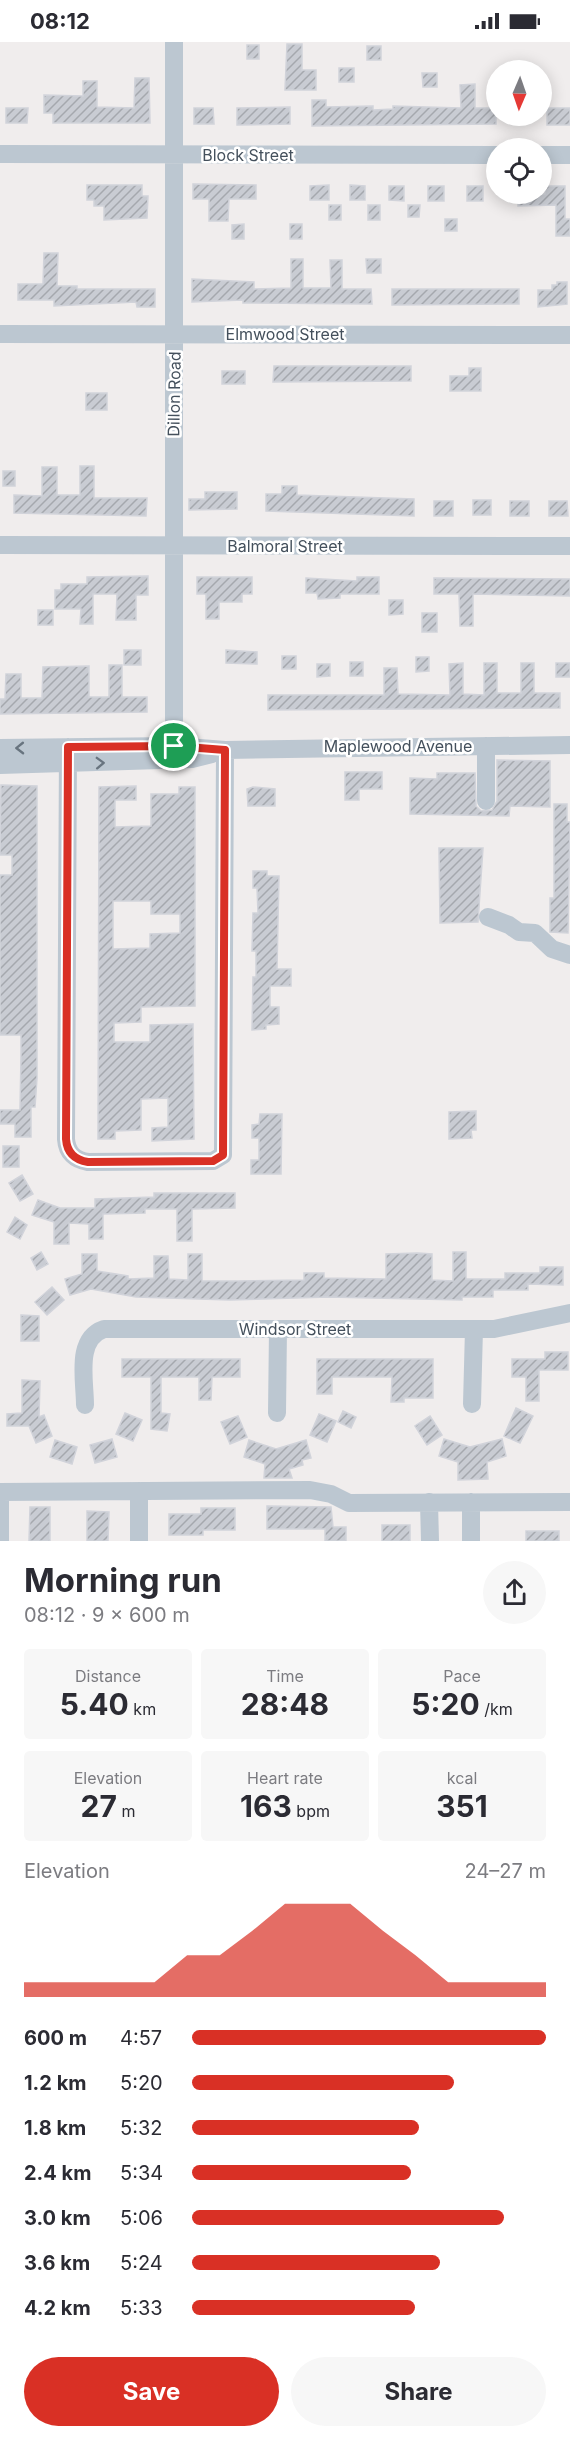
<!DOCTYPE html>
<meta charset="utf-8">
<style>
:root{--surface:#fff;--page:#f7f7f7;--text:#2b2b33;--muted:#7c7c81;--accent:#d93025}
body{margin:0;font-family:Inter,sans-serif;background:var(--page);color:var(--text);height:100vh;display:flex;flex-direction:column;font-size:22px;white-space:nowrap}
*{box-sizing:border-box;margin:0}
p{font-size:20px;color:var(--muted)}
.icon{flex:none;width:33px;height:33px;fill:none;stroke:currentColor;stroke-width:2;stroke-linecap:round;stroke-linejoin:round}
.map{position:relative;height:1499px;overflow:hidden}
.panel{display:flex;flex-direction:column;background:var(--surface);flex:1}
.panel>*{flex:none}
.needle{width:39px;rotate:182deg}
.controls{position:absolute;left:486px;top:18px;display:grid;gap:12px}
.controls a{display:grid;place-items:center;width:66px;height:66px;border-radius:50%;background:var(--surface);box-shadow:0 3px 15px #0003;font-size:30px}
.pin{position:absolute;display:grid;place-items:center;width:51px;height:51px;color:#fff;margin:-26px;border:3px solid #fff;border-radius:50%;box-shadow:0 2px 6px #0007}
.round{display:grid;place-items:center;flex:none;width:63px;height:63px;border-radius:32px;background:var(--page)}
.summary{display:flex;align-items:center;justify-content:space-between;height:102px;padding:0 24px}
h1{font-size:33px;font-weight:700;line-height:45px}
.metrics{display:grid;grid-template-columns:repeat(3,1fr);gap:9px;height:102px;padding:6px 24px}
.metrics div{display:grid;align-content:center;border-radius:6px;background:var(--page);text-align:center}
.metrics b{font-size:30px;font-weight:700}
.metrics small{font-size:16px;font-weight:400}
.metrics p{font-size:16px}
.chart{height:168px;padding:12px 24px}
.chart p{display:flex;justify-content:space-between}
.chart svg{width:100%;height:108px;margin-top:6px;fill:var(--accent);opacity:.7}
.primary-button{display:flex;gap:12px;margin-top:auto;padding:12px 24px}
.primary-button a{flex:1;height:69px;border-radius:36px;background:var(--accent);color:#fff;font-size:24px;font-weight:700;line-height:69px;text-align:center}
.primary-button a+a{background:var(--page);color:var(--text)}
ul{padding:0 24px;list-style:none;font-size:20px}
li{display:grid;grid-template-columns:96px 72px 1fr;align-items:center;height:45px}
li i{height:15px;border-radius:8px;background:var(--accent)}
.status{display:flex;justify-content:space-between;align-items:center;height:42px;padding:0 30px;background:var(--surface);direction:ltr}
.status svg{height:16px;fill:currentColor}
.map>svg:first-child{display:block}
.building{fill:url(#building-hatch);stroke:#d1d3da;stroke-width:1.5;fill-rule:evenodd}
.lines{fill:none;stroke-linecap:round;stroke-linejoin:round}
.minor{stroke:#bcc7d1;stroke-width:18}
.oneway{stroke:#68747f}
.route-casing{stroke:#fff;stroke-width:12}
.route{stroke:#d93025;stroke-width:8}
.labels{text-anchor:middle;stroke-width:5;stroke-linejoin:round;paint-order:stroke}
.street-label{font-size:16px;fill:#44505c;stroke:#fff}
</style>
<div class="status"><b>08:12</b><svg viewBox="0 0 49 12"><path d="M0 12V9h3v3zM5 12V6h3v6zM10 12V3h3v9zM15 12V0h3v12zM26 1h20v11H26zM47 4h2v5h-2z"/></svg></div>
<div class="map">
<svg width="570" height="1499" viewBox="0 0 570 1499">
<defs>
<pattern id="building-hatch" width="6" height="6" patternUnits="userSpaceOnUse" patternTransform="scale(1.5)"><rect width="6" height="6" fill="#c9ccd3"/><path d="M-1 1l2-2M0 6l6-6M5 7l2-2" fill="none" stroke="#a5a8ae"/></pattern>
</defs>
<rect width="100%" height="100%" fill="#f0eded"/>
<!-- building -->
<path class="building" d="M287 2H302V28H316V48H285Z
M247 3H259V17H247Z
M367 4H381V18H367Z
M339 26H354V40H339Z
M422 31H437V45H423Z
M135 36H149L150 81H53V71H44V53L83 54V39H97V65L134 66Z
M475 42V66H496V82L312 84V58H326V65L373 64V68L393 67V64L461 66 460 43Z
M290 65V82L237 83V66Z
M6 66H28L27 81H6Z
M194 66H213L214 82H194Z
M547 66H570V83H547Z
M193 142 256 143V157H229L228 179H209V157H193Z
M87 143H142V154H148L147 176 104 178V164H94V158H87Z
M329 143V158H310V144Z
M350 143 365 144V158H350Z
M389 144H404V159L389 158Z
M428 144H444V159H428Z
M467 144H483V159H467Z
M545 144H565V177H570V194H556V163L518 164V152H545Z
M329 163H341V178H329Z
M368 163H380V178H368Z
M408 163H420L419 175H408Z
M445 177H457V189H445Z
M244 182V197H232V183Z
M290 182H302V197H290Z
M44 211H58L57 244H77V247H155V265H137L136 260 54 264V258H18V242H43Z
M291 217H303V246H331L330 218H342V247H371L372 262 243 261V258L192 260V237L254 240V247L291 246Z
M366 217H381V231H367Z
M557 240H567V262L538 265V248H552V243H557Z
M392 247H519V262L392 263Z
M274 324H411V339L273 340Z
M469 326H481V349H450V334H469Z
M222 329H245V342H222Z
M86 351H107V368H86Z
M80 424H94V456H147L146 474 14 471V453L42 454V425H57V453H80Z
M3 429H15V444H3Z
M282 444H297V453L414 457V474L266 469V452H282Z
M205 450H237V467L189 468V457H205Z
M473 458H491V473H473Z
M434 459H453V474H434Z
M510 459H529V474H510Z
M549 459H567L568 474H549Z
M148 534V553H136V578H116L117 552H93V582H80L81 567H55V548H61V542H87V535Z
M197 535H252V552H242V560H219V577H206V552H197Z
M357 535H379V552H340V556L318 557 317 551H306V536L357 539Z
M434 536 570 537V554L473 552V584H460L459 552H434Z
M389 558H403V572L389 573Z
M38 568H53V583H38Z
M422 571H437V590H422Z
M124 608H141V623H124Z
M226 608 257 610V622L226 621Z
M282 614H296V627H282Z
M416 615H429V629L416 630Z
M350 620H363V634H350Z
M463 621V652L484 653V621H497V651H521V621H534V651H560V666L268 668V653H384V626H397L398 652 450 653 449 622Z
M556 621H570V635H556Z
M317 622H330V634L317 635Z
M109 623H122V655H147V670L0 672V657H5L6 632H21V656H42L43 625 89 624V655H109Z
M497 718 550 719V765L510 764 509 774 410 772V736L437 737V731H475L476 764 481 769 492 768 497 759Z
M345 730H382V747H359V758H345Z
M1 743 37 744V1036L35 1065H31V1095H15V1082H0V1068H20L21 1014V993H0V833H12V813H0Z
M136 744V758H115V785L151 784V752H179V745H195V964L141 965V980L114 981V1000H150V983L193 982 194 1097 152 1099V1086L168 1085V1056L141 1057V1088L115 1089V1097H98L99 745ZM113 859H151V872H180V891L150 892V906L113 907Z
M253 745 275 747V764H248L247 747Z
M554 762H567V780H570L568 891 550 890V856H554Z
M439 806H483L478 880 440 881Z
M253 829H267V834H279L277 927H291V944H270V965H279V982L266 983V987L252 988 253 935H256V909H252L253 871H258L257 846H253Z
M476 1069V1088H471L472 1096 449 1097V1070Z
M260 1072H282L281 1132H251V1118H259V1096H252V1083L259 1082Z
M3 1104H19V1125H3Z
M22 1133 33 1152 20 1159 9 1141Z
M154 1151H235V1166L192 1167V1199H177V1167H145V1171L103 1172V1197H89V1182L69 1181V1202H54V1180L32 1173 38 1158 60 1166H95V1157L154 1155Z
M15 1175 27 1183 20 1197 7 1190Z
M41 1210 48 1222 37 1228 31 1216Z
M453 1210H466V1237H505V1231H540V1225H563V1243L528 1242V1248H493V1255H462V1258L328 1255 230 1258 136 1255 91 1247 70 1253 65 1237 82 1232V1212H97V1229L128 1234V1237L154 1236V1214H168L169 1237 188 1238V1212H202V1239H238L304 1238V1231H324V1236L386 1237V1212L418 1211 432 1212V1238L453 1239Z
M52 1245 64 1258 47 1273 35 1260Z
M21 1273 39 1274V1299H21Z
M545 1310H568V1328H539V1359H526V1335H512V1317H545Z
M122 1317H240V1335H212L211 1358H199V1335H161V1371L170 1372 167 1389 151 1387V1335H122Z
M317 1317H433V1356H404V1360H391L392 1335H332V1352H317Z
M22 1338 40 1339 39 1375 44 1373 52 1394 36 1401 29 1384H7V1372L22 1371Z
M516 1366 533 1374 520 1401 504 1394Z
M343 1369 356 1375 351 1386 338 1380Z
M125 1371 142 1378 133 1399 116 1392Z
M319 1372 336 1379 327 1400 310 1393Z
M238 1374 247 1395 230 1402 221 1380Z
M430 1374 442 1393 427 1403 415 1384Z
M112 1397 117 1415 95 1421 90 1403Z
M444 1397 470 1405 502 1397 506 1414 487 1420 488 1437 458 1438V1420L439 1414Z
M55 1398 77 1405 72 1422 50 1415Z
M249 1398 276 1407 306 1398 311 1416 302 1418 303 1423 289 1427 292 1436H264L265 1422 244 1415Z
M267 1464 331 1465 333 1485H346V1499H325V1487H267Z
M30 1465H50V1499H29Z
M201 1466H235V1488H203V1493H169V1472H201Z
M87 1469 109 1470 108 1499H87Z
M382 1483H410V1499H382Z
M526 1489H559V1499H526Z"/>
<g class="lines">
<!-- minor -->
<path class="minor" d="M0 112 496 113
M542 113H570
M0 292 570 293
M0 503 570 504
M174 704V0
M486 704V759
M68 705 66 1097C67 1111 75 1118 88 1120L213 1119 223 1113 225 708
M0 706 174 704 225 708 570 703
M0 723 192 717 212 712
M488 875 509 883 519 890 535 891 552 907 570 913
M472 1362 474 1287
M85 1363C85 1338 75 1297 104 1287H494L570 1271
M277 1371 278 1287
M429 1460 430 1499
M471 1460V1499
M0 1499V1450L310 1448 331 1452 349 1461 570 1460
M139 1499V1449"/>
</g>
<!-- one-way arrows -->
<defs><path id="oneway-chevron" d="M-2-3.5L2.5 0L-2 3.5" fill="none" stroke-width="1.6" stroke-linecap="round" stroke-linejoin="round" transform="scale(1.5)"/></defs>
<g class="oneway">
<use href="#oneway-chevron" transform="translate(20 706) rotate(179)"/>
<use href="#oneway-chevron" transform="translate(100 721) rotate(-2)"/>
</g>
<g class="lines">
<!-- route casing -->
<g class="route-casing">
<path id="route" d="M174 704 225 708 223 1113 213 1119 88 1120C75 1118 67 1111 66 1097L68 705Z"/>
</g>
<!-- route -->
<use href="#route" class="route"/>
</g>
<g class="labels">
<!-- street labels -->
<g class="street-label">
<text x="248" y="119">Block Street</text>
<text x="285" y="298">Elmwood Street</text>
<text transform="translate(174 352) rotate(-89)" y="6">Dillon Road</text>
<text x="285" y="510">Balmoral Street</text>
<text x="398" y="710">Maplewood Avenue</text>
<text x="295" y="1293">Windsor Street</text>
</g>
</g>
</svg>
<div class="controls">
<a><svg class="needle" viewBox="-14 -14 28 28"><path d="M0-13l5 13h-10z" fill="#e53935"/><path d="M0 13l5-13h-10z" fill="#7c7c81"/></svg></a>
<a><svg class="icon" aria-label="locate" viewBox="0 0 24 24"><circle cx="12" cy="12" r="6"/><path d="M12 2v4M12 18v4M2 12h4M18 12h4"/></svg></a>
</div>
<div class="pin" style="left:174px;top:704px;background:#1e9e55"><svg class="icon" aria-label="arrive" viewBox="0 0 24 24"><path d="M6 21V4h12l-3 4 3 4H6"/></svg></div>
</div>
<section class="panel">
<div class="summary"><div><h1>Morning run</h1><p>08:12 · 9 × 600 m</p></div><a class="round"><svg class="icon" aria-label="share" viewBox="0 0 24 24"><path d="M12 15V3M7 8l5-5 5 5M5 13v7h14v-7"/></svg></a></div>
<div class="metrics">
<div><p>Distance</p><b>5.40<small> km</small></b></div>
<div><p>Time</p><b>28:48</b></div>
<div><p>Pace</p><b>5:20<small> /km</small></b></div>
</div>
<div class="metrics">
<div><p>Elevation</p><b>27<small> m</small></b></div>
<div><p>Heart rate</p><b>163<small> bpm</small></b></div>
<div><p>kcal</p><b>351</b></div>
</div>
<div class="chart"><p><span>Elevation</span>24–27 m</p>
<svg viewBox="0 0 160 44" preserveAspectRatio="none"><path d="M0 44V38L10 38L20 38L30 38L40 38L50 27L60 27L70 17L80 6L90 6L100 6L110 17L120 27L130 38L140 38L150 38L160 38V44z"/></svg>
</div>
<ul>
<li><b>600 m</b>4:57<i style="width:100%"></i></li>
<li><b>1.2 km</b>5:20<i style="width:74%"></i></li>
<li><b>1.8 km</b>5:32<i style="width:64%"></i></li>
<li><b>2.4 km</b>5:34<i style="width:62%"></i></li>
<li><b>3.0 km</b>5:06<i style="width:88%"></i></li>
<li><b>3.6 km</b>5:24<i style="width:70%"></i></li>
<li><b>4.2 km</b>5:33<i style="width:63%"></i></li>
</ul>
<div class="primary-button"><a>Save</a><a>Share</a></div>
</section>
